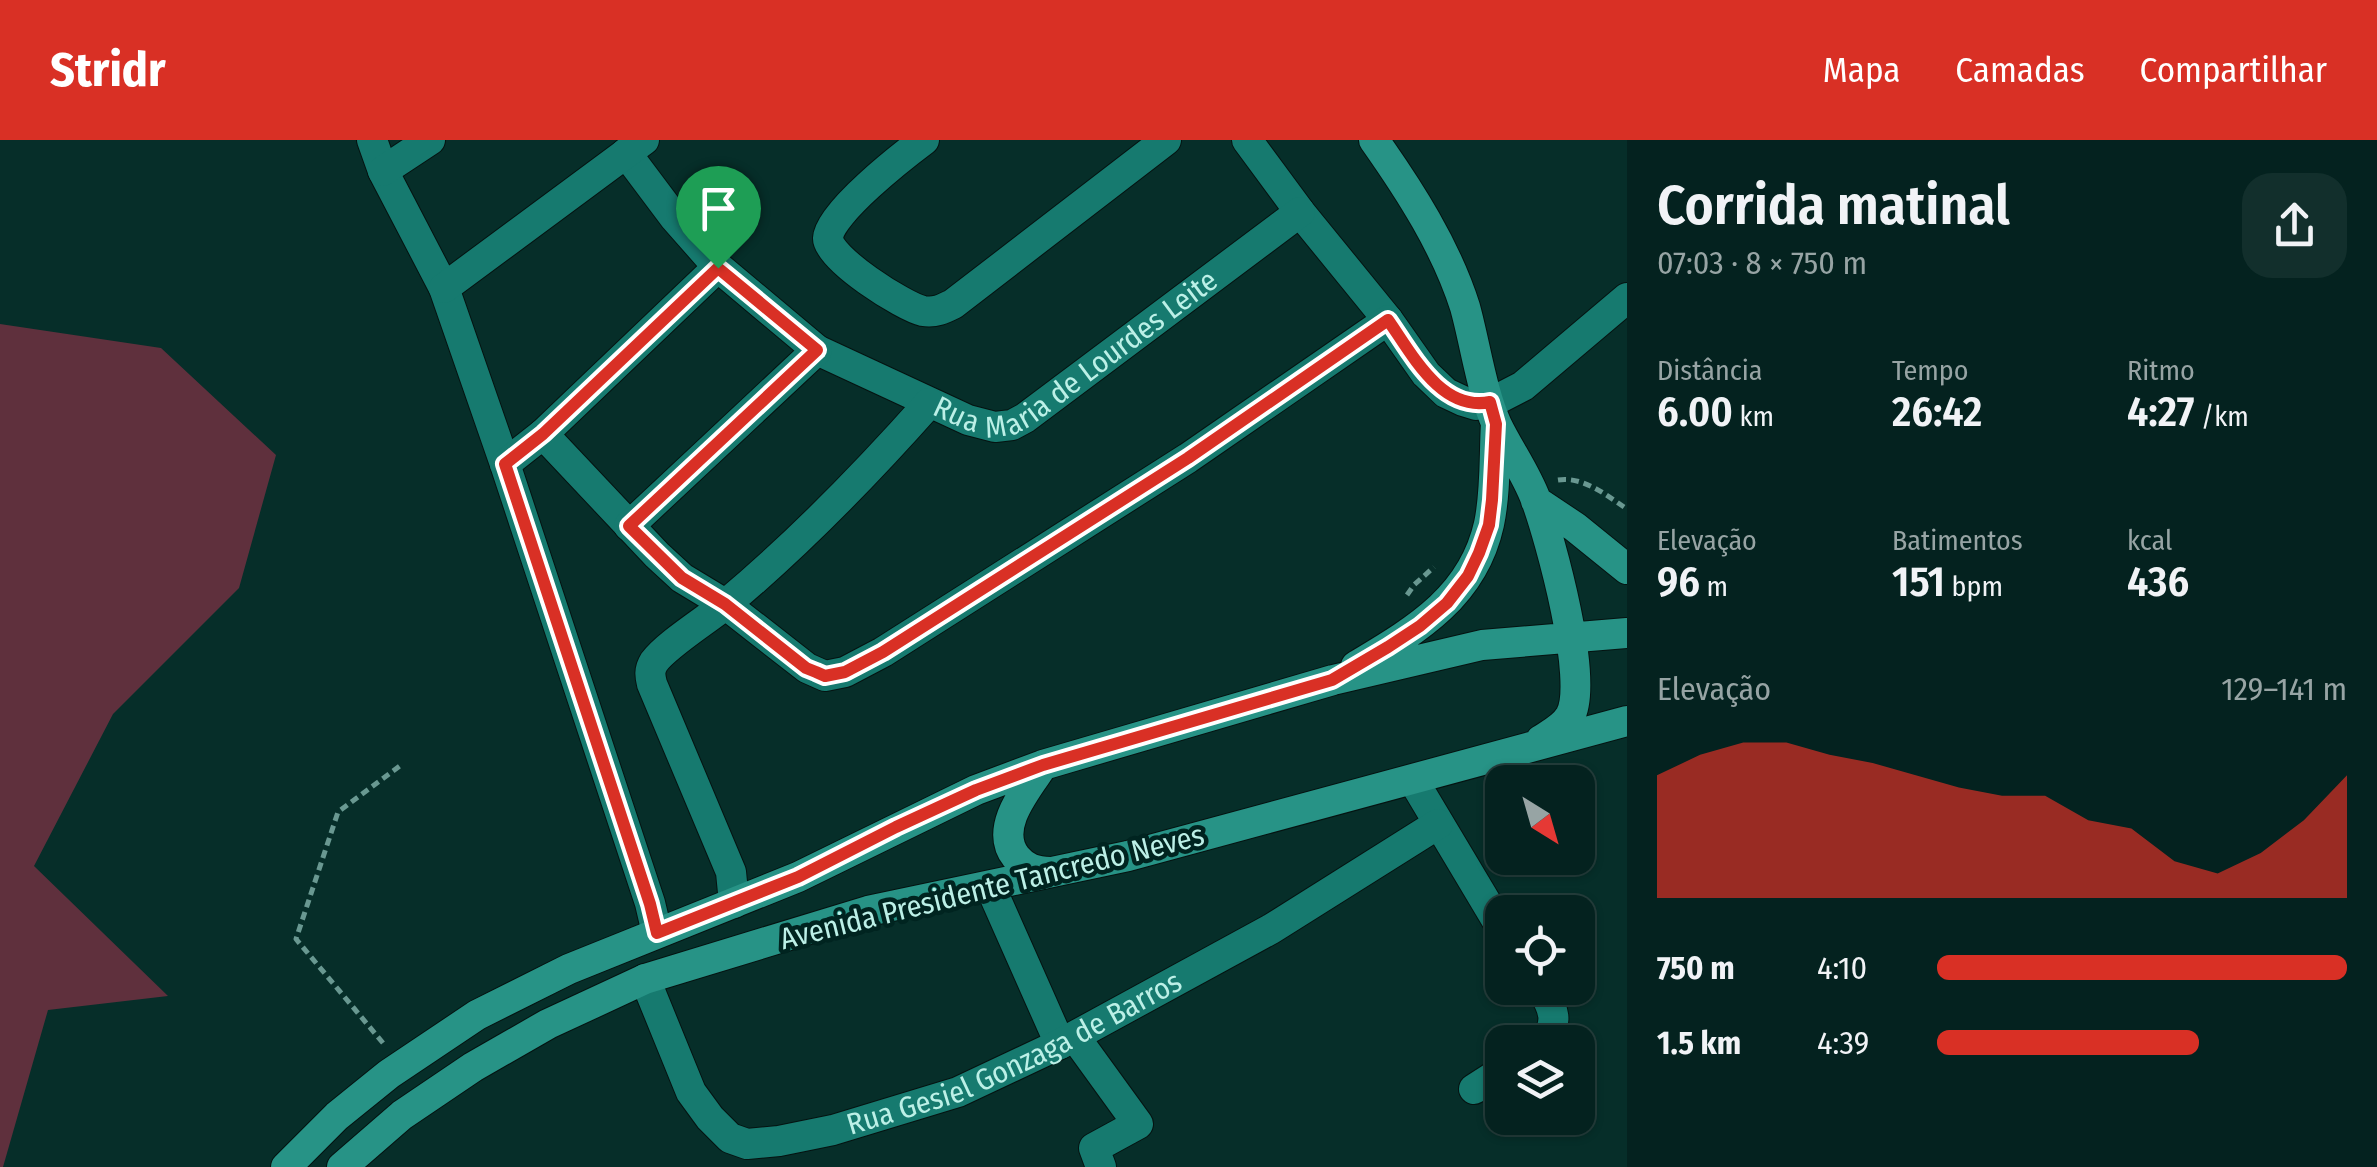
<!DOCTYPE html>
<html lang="pt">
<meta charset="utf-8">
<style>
:root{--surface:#04221f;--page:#122f2c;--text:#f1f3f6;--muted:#97a4a4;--line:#253f3d;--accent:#d93025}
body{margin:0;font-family:"Fira Sans Condensed",sans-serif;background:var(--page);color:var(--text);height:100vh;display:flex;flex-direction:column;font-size:38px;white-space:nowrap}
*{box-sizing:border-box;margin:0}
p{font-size:32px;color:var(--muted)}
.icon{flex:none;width:55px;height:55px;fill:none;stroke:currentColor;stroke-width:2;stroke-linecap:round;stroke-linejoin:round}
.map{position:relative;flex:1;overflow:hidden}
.side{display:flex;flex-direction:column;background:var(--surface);width:750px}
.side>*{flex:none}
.needle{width:65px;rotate:143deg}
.controls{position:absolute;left:1485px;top:625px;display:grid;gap:20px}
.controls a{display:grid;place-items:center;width:110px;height:110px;border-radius:20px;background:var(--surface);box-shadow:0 2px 8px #0004,0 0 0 2px var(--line);font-size:50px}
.pin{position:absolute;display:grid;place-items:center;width:85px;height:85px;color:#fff;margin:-102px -42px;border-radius:50% 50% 50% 0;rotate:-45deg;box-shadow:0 0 10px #0007}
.pin .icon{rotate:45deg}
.round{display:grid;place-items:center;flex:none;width:105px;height:105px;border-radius:30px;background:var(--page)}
.headline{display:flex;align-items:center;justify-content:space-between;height:170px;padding:0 30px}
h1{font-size:55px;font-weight:600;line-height:75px}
.stats{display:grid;grid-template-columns:repeat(3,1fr);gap:15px;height:170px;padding:10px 30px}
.stats div{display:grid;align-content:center}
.stats b{font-size:42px;font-weight:600}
.stats small{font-size:28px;font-weight:400}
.stats p{font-size:28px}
.chart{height:280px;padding:20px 30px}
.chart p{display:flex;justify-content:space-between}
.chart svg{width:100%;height:180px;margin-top:10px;fill:var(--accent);opacity:.7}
ul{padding:0 30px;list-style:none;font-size:32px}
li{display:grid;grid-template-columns:160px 120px 1fr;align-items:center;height:75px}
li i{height:25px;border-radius:12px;background:var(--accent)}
header{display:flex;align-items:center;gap:60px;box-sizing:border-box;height:140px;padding:0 50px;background:var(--accent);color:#fff}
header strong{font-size:48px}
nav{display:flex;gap:55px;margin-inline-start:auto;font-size:35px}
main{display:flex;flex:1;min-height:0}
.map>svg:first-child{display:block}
.green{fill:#5f303d}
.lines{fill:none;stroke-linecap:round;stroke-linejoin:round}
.minor-casing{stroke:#051311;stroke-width:32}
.major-casing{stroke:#051311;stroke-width:32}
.path{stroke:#699891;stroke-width:5;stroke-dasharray:8 5;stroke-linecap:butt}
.minor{stroke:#167a6f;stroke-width:30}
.major{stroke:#279386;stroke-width:30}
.route-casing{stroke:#fff;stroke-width:20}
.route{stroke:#d93025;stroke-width:12}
.labels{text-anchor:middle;stroke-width:9;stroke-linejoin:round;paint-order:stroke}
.street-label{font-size:30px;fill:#bcf0e7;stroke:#002420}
</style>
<header>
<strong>Stridr</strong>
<nav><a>Mapa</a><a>Camadas</a><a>Compartilhar</a></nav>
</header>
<main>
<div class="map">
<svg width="1627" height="1027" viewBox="0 0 1627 1027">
<rect width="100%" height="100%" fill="#062e29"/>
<!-- green -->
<path class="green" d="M0 184 161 208 276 315 239 448 113 574 34 726 168 856 48 870 3 1027H0Z"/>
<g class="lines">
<!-- minor casing -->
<g class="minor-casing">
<g id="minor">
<path d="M372 0 383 31 444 148 505 324 650 763 657 793"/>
<path d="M924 0C904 15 829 73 828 98 827 118 904 167 923 171 935 173 943 169 953 164L1166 0"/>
<path d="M1247 0 1300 72 1388 180 1426 234 1446 253 1463 261 1476 265 1490 263 1523 246 1627 158"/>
<path id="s1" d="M626 13 674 77 718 127 817 210 968 280 995 287 1012 285 1025 278 1300 72"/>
<path d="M383 31 430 0"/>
<path d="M444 148 644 0"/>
<path d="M543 294 718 127"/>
<path d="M505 324 543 294 657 415 682 438 725 464 807 528 825 536 845 532 883 512 1188 318 1388 180"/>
<path d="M629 386 817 210"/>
<path d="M1413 640 1502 789"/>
<path d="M990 746 1060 904"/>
<path d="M734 763 731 732 652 544C650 536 649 530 654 522 666 505 708 479 726 464 799 403 866 334 929 263"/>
<path id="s2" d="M645 839 691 952 710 978 730 998 747 1004 779 1001 833 990 958 952 1060 904 1271 789 1438 684"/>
<path d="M1541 848C1554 868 1560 884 1543 902"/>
<path d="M1075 897 1138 984 1094 1008 1101 1027"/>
<path d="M1474 949 1502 931"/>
</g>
</g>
<!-- major casing -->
<g class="major-casing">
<path id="major" d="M1374 0C1410 51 1446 107 1465 167 1475 203 1482 253 1497 285 1509 310 1526 333 1536 360 1550 398 1590 542 1570 576 1564 587 1552 593 1541 600
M1536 361 1575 387 1627 429
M1356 526C1416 490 1473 457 1489 384 1496 351 1494 316 1496 283
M1043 625C1027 649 993 688 1016 717 1026 729 1035 731 1050 732
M286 1027 337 976 389 934 477 875 569 829 798 737 976 650 1043 625 1333 540 1482 505 1627 493
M342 1027 402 975 473 927 548 884 645 839 868 771 1128 716 1627 581"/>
</g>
<!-- path -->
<path class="path" d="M1558 340C1584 336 1607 356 1627 369
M1407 455 1414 445 1434 427
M383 903 296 799 338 672 401 625"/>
<!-- minor -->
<use href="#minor" class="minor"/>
<!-- major -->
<use href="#major" class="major"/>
</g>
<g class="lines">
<!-- route casing -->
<g class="route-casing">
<path id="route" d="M718 128 817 210 629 386 682 438 725 464 806 528 816 532 825 536 845 532 883 512 1188 318 1388 180C1412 214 1441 272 1490 262L1496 284 1492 360 1489 385 1479 413 1468 436 1447 463 1420 486 1388 507 1332 540 1043 625 976 650 896 687 798 737 657 793 650 764 505 324 543 294Z"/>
</g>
<!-- route -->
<use href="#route" class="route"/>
</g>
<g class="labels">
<!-- street labels -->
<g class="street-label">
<text dy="10" stroke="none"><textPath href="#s1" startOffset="572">Rua Maria de Lourdes Leite</textPath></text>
<text transform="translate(992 747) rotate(-14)" y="10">Avenida Presidente Tancredo Neves</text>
<text dy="10" stroke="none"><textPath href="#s2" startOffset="485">Rua Gesiel Gonzaga de Barros</textPath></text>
</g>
</g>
</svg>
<div class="controls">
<a><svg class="needle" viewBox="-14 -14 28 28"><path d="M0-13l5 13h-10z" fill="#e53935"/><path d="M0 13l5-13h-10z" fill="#97a4a4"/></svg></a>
<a><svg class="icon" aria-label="locate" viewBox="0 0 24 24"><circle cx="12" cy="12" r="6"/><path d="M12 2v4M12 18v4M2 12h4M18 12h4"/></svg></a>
<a><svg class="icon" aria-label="layers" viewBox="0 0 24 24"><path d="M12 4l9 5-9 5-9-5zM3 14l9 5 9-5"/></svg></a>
</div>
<div class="pin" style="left:718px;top:128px;background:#1e9e55"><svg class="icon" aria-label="arrive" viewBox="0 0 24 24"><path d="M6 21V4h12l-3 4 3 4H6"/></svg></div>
</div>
<section class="side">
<div class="headline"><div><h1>Corrida matinal</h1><p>07:03 · 8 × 750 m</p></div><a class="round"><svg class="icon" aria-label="share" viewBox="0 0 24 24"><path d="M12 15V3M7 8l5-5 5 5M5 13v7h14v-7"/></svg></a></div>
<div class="stats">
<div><p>Distância</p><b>6.00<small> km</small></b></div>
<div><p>Tempo</p><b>26:42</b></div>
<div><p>Ritmo</p><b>4:27<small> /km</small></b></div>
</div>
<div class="stats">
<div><p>Elevação</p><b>96<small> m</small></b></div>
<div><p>Batimentos</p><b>151<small> bpm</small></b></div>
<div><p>kcal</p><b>436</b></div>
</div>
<div class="chart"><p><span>Elevação</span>129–141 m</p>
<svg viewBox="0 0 160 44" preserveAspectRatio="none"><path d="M0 44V14L10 9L20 6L30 6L40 9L50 11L60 14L70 17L80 19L90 19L100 25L110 27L120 35L130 38L140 33L150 25L160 14V44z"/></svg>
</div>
<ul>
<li><b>750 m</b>4:10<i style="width:100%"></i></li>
<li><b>1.5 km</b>4:39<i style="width:64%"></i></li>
</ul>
</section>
</main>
